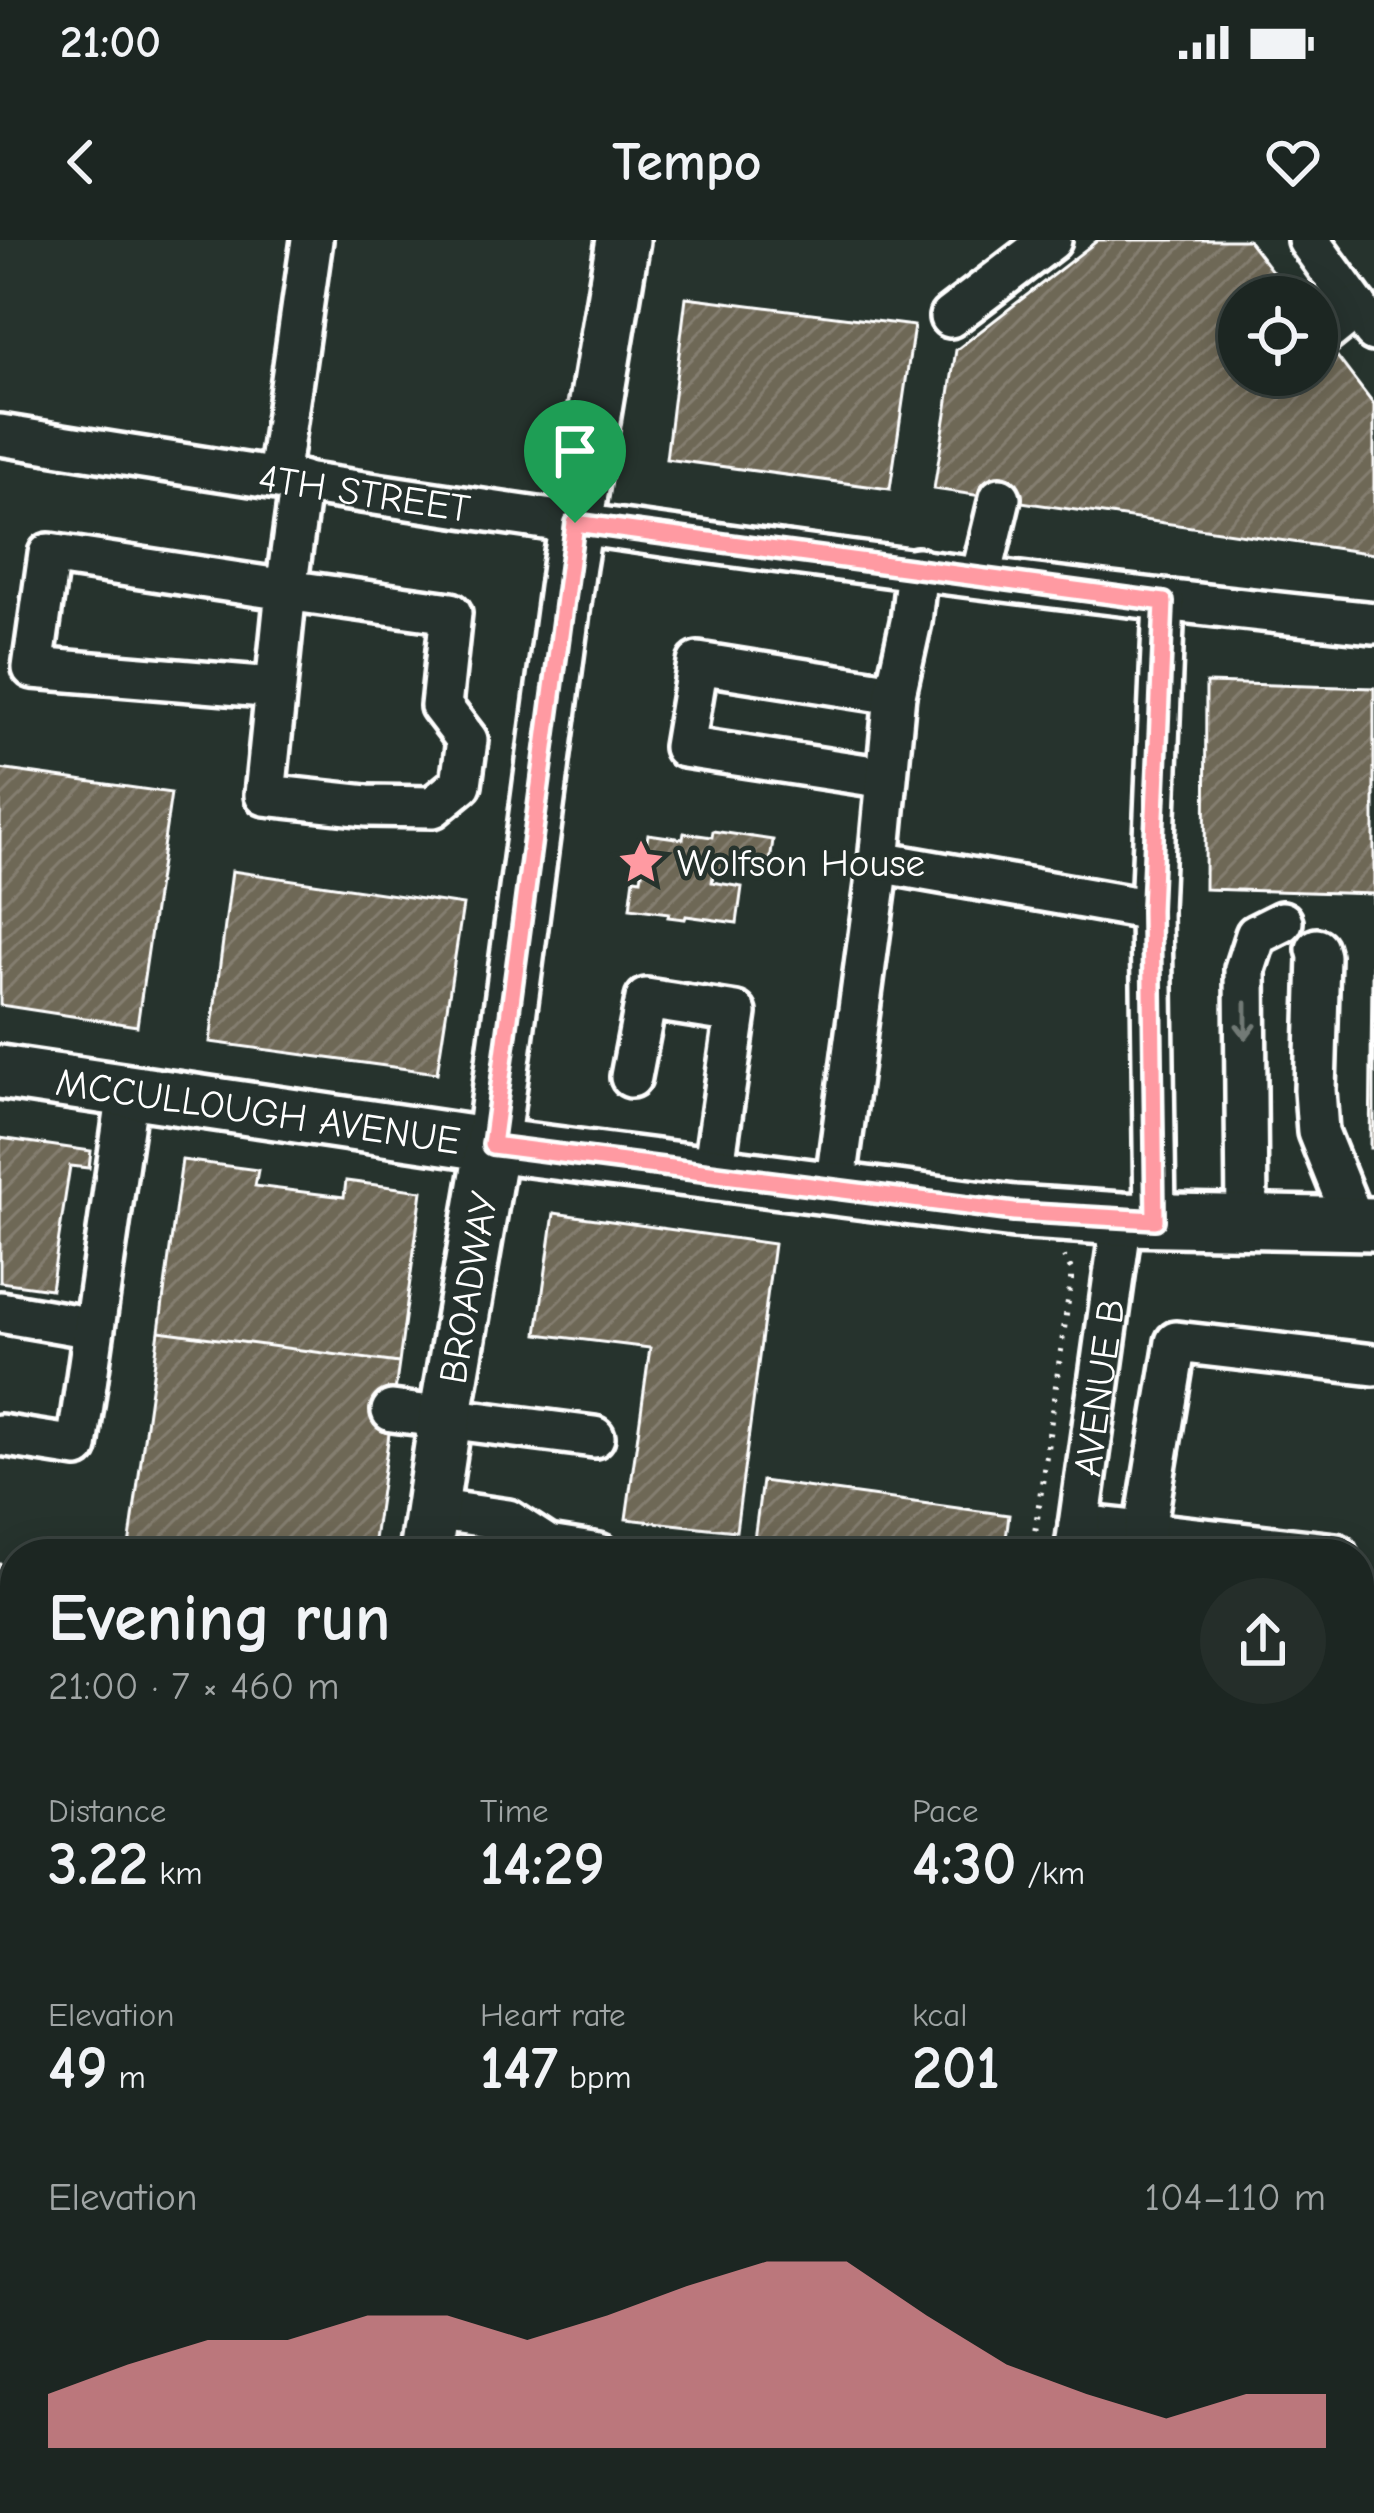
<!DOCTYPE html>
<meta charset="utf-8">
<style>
:root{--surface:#1c2622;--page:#252e2a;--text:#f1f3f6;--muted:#a0a5a5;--line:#3a4340;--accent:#ff9aa2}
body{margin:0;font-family:"Comic Neue",sans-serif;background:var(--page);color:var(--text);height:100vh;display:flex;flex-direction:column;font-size:45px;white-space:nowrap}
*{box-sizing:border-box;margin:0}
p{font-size:39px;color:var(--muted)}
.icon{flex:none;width:66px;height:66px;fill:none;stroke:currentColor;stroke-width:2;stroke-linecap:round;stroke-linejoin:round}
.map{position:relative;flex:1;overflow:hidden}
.panel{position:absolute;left:0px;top:1299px;width:1374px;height:975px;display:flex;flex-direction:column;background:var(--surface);border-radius:48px 48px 0 0;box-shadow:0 6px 30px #0003,0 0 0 3px var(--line)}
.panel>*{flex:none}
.fabs{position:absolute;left:1218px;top:36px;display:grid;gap:24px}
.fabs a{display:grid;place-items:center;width:120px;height:120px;border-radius:50%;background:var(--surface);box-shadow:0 6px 30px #0003,0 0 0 3px var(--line);font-size:60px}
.pin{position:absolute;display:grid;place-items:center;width:102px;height:102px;color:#fff;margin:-123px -51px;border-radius:50% 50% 50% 0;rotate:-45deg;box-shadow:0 0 12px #0007}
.pin .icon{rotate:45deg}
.round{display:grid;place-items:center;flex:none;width:126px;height:126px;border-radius:63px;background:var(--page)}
.headline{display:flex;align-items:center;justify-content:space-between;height:204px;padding:0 48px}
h1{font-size:66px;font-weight:600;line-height:90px}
.stats{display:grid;grid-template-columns:repeat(3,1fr);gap:18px;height:204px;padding:12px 48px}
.stats div{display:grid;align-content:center}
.stats b{font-size:60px;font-weight:600}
.stats small{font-size:33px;font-weight:400}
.stats p{font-size:33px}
.chart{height:336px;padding:24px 48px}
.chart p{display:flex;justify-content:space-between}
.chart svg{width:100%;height:216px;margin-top:12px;fill:var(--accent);opacity:.7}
.status{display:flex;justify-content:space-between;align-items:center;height:84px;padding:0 60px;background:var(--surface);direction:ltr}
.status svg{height:33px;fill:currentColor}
header{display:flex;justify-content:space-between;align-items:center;height:156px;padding:0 48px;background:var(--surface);font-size:54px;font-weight:600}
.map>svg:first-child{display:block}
.building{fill:url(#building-hatch);stroke:#fff;stroke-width:3}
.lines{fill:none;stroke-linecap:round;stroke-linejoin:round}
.minor-casing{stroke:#fff;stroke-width:48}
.major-casing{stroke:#fff;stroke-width:60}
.path{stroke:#fff;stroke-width:6;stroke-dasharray:3 9;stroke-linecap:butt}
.minor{stroke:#26332d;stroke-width:39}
.major{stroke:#26332d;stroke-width:51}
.oneway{stroke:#727a76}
.route-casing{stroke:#fff;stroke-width:24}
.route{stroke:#ff9aa2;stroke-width:15}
.labels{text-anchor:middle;stroke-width:9;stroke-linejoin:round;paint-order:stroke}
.street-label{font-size:39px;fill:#fff;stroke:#26332d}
.poi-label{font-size:39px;fill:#fff;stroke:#26332d;text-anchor:start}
</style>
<div class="status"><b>21:00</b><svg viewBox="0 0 49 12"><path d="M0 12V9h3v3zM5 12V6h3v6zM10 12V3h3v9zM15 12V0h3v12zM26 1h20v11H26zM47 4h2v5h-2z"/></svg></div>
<header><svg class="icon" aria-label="back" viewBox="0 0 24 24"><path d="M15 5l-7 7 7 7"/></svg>Tempo<svg class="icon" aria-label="heart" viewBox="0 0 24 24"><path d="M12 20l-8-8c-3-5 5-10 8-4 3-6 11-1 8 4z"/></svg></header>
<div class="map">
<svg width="1374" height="2273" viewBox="0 0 1374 2273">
<defs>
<pattern id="building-hatch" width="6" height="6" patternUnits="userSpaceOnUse" patternTransform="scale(3)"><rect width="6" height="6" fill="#6e6757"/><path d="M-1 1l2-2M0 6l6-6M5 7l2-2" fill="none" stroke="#847e70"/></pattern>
</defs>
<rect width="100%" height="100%" fill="#26332d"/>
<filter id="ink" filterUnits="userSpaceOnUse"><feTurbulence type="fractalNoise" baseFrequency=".00833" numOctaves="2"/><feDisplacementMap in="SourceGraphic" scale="24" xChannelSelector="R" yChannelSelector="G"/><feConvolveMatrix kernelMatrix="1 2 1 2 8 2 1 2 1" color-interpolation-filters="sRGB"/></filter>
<g filter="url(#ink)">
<!-- building -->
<path class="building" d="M1098 0H1248L1292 57H1239V135H1317V90L1374 165V314L934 249 956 110Z
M686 57 914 86 890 249 666 219Z
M1206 443 1374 448V908H1370L1373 654 1205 649Z
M0 529 171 553 137 786 0 765Z
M713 591 773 600 768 638 714 630 712 642 742 647 737 683 686 676 685 679 668 677 669 673 630 668 634 638 641 639 648 594 683 599 684 593 712 597Z
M232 631 463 665 437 833 210 802Z
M0 898 91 911 89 928 70 926 51 1049 0 1042Z
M182 920 258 930 255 946 344 957 346 941 422 951 399 1123 159 1091Z
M554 973 774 1004 736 1291 626 1279 650 1108 537 1094Z
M159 1091 399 1123 372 1314H128Z
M762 1241 1009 1275 1004 1314H752Z
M0 1324 15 1326V1408L0 1406Z
M0 1837 15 1839V1977L0 1975Z
M0 1975 12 1976 0 2058Z
M2 2180 15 2182V2221L0 2219Z
M0 2236 15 2237V2259H28L26 2273H0Z
M195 2259H236L233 2273H193Z
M364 2259H538L596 2267V2273H362Z"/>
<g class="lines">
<!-- minor casing -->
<g class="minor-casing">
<g id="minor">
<path d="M1308 0 1374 91"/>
<path d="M950 77 1051 0"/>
<path d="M1321 96 1357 67"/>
<path id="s1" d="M0 195C456 269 914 336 1374 383"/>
<path d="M278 237 312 0"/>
<path d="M981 337 1000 258"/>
<path d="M275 448 33 428 49 314 286 350 265 555 367 566 433 567 461 544 467 500 441 466 451 373 286 350 301 241"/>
<path d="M886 538 684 507 698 423 895 454"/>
<path d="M879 622 1151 670"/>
<path d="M1317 709 1319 716 1315 850 1318 892 1355 984"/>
<path d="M631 837 646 759 736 773 713 932"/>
<path d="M835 948 879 622 895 454 911 382 917 328"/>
<path d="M1155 979 1151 670 1164 362"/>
<path d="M1247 981 1245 729 1256 695 1282 682"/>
<path d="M0 1072 93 1088"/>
<path d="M392 1171 594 1197"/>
<path d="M0 1195 77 1207 128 852"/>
<path d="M432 1269 508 1280 548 1306 599 1314"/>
<path d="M1079 1285 1336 1314"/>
<path id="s2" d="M1075 1314 1122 979"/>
<path d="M1141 1314 1176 1102 1374 1125"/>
<path d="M0 1470 15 1472"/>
<path d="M1359 1528 1374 1529"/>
<path d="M1359 1662 1374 1665"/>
<path d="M0 1753 15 1678"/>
<path d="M0 1789 15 1791"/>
<path d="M0 2133 15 2135"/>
<path d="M1359 2134 1374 2138"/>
<path d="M885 2259 972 2273"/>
<path d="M1374 2273V2271"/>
</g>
</g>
<!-- major casing -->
<g class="major-casing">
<g id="major">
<path id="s3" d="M0 832 492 905 1014 972 1122 979 1374 984"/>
<path id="s4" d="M425 1314 445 1179 492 905 569 326 623 0"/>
<path d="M286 2273 288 2259"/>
</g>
</g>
<!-- path -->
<path class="path" d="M1032 1314 1071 1040V1029L1064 1017"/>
<!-- minor -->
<use href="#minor" class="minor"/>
<!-- major -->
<use href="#major" class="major"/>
</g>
<!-- one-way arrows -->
<defs><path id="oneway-shaft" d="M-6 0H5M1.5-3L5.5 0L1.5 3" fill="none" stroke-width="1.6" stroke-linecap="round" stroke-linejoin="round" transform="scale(3)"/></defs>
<use class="oneway" href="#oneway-shaft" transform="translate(1246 781) rotate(90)"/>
</g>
<g class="lines" filter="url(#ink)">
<!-- route casing -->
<g class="route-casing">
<path id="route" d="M575 283 1164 362 1151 670 1155 980 1014 972 492 905Z"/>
</g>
<!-- route -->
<use href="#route" class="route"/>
</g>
<!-- icons -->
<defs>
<g id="sight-bare" transform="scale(3.6)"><path d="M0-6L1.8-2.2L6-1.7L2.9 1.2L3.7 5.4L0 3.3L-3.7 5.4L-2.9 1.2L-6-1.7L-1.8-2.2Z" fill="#ff9aa2" stroke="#26332d" stroke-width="2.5" paint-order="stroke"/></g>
</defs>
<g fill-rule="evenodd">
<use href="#sight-bare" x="641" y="622"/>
</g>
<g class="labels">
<!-- street labels -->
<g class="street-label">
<text dy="14" stroke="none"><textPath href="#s1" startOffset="369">4TH STREET</textPath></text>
<text dy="14" stroke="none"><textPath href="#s3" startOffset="261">MCCULLOUGH AVENUE</textPath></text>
<text dy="14" stroke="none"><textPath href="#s4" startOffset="270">BROADWAY</textPath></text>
<text dy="14" stroke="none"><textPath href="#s2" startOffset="168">AVENUE B</textPath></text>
</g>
<!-- poi labels -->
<g class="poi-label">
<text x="677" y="636">Wolfson House</text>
</g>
</g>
</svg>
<div class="fabs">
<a><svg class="icon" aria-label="locate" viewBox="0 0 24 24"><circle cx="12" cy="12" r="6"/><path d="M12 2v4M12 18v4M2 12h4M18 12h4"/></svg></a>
</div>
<div class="pin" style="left:575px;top:283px;background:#1e9e55"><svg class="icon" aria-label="arrive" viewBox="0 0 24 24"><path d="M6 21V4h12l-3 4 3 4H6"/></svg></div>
<section class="panel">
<div class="headline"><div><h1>Evening run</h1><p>21:00 · 7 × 460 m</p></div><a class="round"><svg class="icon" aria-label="share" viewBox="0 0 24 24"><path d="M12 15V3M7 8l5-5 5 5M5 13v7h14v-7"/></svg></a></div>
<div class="stats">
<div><p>Distance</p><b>3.22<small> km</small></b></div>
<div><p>Time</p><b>14:29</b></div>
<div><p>Pace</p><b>4:30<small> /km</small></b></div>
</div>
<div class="stats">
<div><p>Elevation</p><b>49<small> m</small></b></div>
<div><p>Heart rate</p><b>147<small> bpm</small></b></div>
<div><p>kcal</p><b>201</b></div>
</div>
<div class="chart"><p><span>Elevation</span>104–110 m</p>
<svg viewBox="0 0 160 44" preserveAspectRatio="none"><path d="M0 44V33L10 27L20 22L30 22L40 17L50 17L60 22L70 17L80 11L90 6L100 6L110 17L120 27L130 33L140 38L150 33L160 33V44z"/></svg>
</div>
</section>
</div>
